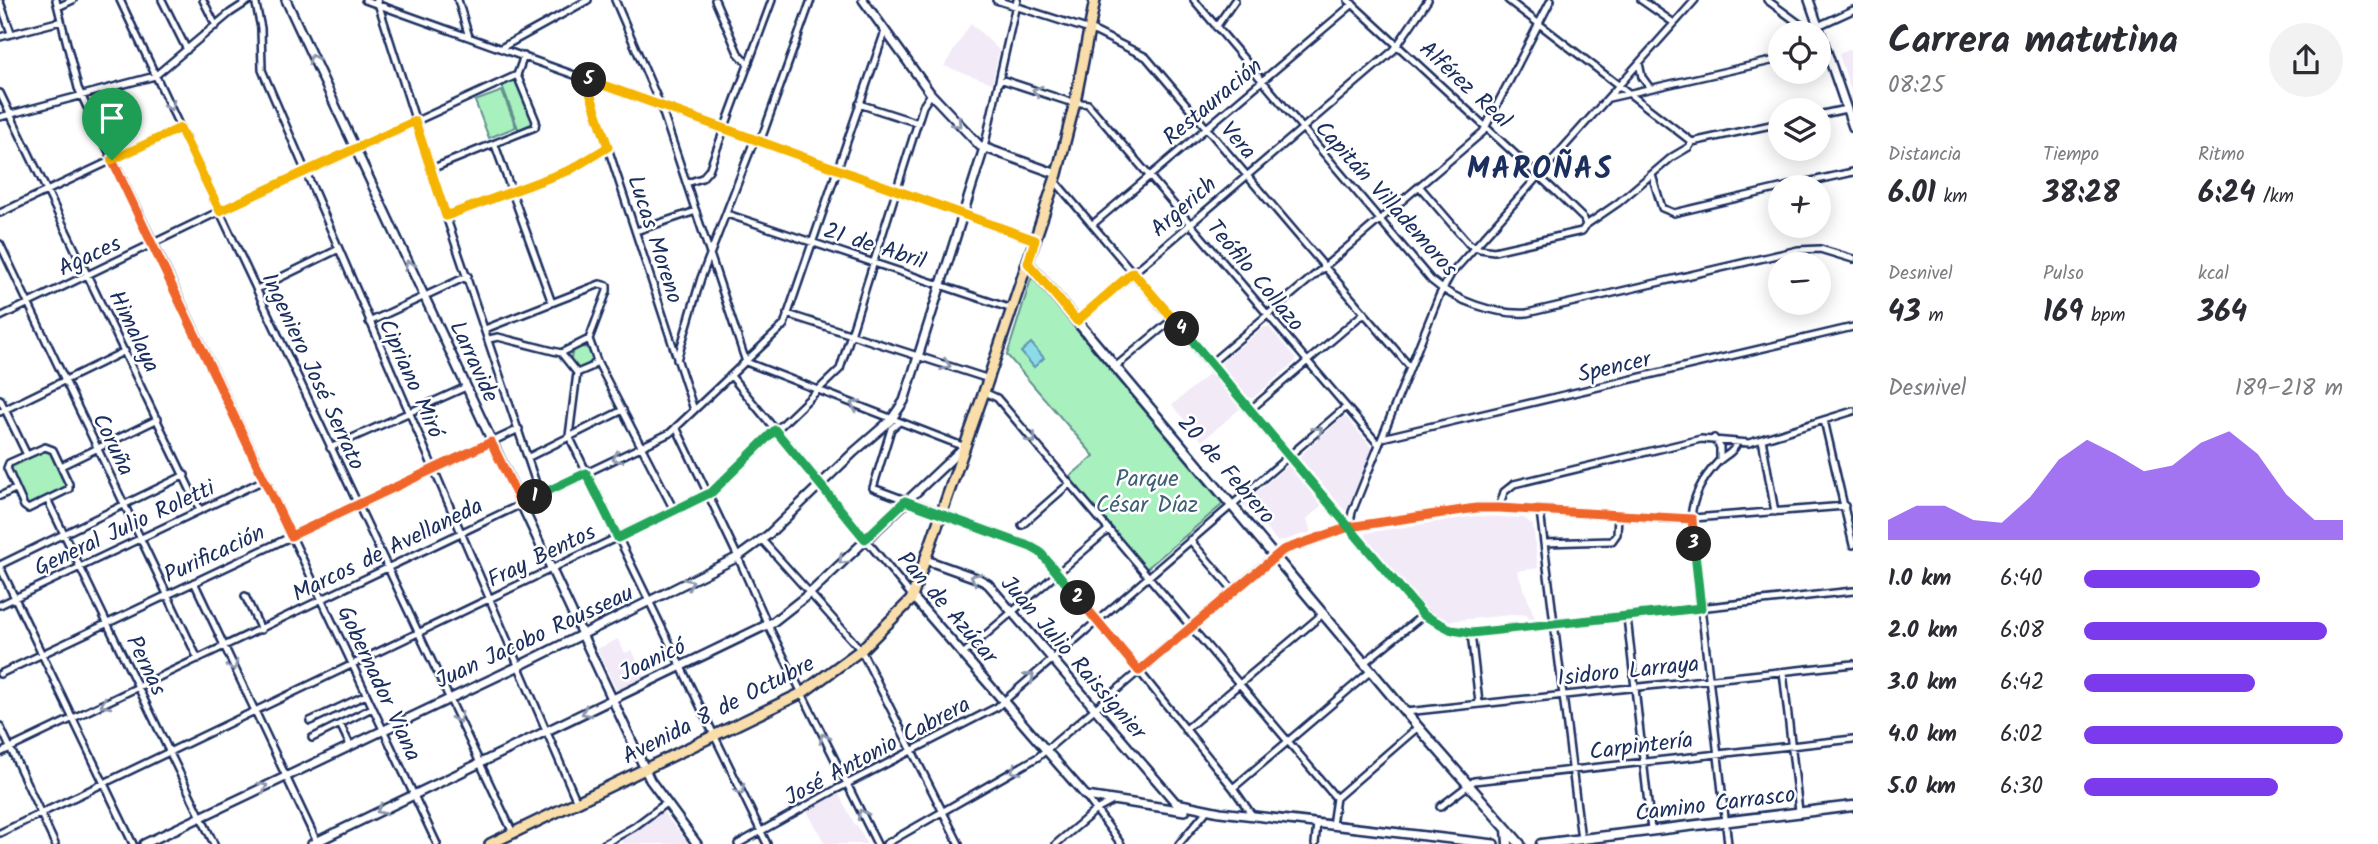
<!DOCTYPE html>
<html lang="es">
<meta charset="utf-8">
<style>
:root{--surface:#fff;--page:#f2f2f3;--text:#2b2b33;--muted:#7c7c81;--accent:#7c3aed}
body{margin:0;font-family:Kalam,sans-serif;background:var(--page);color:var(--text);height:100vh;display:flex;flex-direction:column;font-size:26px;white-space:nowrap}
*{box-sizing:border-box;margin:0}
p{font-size:23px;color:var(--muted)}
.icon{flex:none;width:38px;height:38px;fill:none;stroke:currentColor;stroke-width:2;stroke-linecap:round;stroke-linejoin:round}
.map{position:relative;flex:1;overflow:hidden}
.details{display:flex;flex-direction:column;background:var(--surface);width:525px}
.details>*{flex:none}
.buttons{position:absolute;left:1768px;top:21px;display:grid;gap:14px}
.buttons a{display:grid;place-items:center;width:63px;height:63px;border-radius:50%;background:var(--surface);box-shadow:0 4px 18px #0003;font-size:35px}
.pin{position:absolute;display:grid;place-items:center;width:60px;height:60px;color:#fff;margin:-72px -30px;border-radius:50% 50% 50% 0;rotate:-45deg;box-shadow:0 0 7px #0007}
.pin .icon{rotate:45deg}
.km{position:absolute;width:35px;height:35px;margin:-18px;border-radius:50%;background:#222;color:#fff;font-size:19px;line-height:35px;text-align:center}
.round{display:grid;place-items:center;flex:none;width:74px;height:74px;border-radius:37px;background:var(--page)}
.head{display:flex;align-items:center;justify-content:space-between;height:119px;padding:0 35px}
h1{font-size:38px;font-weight:700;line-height:52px}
.metrics{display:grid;grid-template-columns:repeat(3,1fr);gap:10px;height:119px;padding:7px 35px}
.metrics div{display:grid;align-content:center}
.metrics b{font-size:30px;font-weight:700}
.metrics small{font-size:19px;font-weight:400}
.metrics p{font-size:19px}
.chart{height:196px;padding:14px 35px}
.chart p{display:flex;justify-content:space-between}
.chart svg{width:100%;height:126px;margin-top:7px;fill:var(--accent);opacity:.7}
ul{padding:0 35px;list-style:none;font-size:23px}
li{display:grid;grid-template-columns:112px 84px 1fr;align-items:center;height:52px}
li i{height:18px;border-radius:9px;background:var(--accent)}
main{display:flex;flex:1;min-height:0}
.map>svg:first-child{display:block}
.built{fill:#f3eaf8}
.green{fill:#a8f0bd;stroke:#62908e;stroke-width:2}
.water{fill:#8cdbe9;stroke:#5f96b1;stroke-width:2}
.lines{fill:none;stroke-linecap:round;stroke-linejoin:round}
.minor-casing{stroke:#1b2f5e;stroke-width:10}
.tertiary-casing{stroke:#1b2f5e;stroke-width:12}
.secondary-casing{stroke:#1b2f5e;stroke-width:13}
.primary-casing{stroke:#1b2f5e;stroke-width:14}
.minor{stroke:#fff;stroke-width:5}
.tertiary{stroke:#fff;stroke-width:7}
.secondary{stroke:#fff;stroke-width:8}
.primary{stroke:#f9deab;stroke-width:9}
.oneway{stroke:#8d97ae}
.split-1-casing{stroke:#fff;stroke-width:14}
.split-2-casing{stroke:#fff;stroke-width:14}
.split-3-casing{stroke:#fff;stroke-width:14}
.split-4-casing{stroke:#fff;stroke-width:14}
.split-5-casing{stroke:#fff;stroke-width:14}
.split-6-casing{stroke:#fff;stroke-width:14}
.split-1{stroke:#f0652b;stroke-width:9}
.split-2{stroke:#22a559;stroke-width:9}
.split-3{stroke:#f0652b;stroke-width:9}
.split-4{stroke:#22a559;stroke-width:9}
.split-5{stroke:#f5b400;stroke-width:9}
.split-6{stroke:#f5b400;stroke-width:9}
.labels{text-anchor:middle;stroke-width:5;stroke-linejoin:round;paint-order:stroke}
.street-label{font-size:23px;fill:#1b2f5e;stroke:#fff}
.park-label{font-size:23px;fill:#3e5f76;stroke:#fff}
.district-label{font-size:30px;font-weight:bold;letter-spacing:2px;fill:#1b2f5e;stroke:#fff}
</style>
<main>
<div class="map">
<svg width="1853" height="844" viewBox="0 0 1853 844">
<rect width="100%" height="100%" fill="#fff"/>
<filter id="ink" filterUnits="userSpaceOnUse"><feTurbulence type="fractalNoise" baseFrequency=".0143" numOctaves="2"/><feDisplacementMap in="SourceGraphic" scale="14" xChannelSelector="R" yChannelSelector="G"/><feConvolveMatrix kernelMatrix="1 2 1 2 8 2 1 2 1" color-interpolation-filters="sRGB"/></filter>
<g filter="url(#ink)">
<!-- built -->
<path class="built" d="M971 23 999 50 992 83 944 66Z
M1853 48V106L1849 96 1852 95 1839 54Z
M1264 327H1269L1296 359 1295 362 1253 398H1248L1221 366 1222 362Z
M1210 373 1241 408 1202 441 1172 405Z
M1343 417 1347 418 1372 448 1347 510H1344L1300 459V456Z
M1287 466 1292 467 1323 504 1307 519 1311 532 1278 542 1243 504Z
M1475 516 1524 518 1533 525 1538 568 1517 571 1535 618 1529 619 1527 615 1520 614 1450 621 1421 608 1367 540 1366 533Z
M618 639 625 653 632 650 645 677 617 691 597 649Z
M839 794 855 825H857L867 844H825L807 811Z
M662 811 689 844H622V839Z"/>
<!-- green -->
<path class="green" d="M512 80 518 83 533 122 531 126 519 131 502 85Z
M502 91 516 127 489 138 475 101Z
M1031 279H1034L1223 504 1146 569 1069 477 1094 456 1007 355Z
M571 358a11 11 0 1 1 22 0a11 11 0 1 1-22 0Z
M45 450 51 452 66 487 65 490 29 506 9 471 10 468Z"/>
<!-- water -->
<path class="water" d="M1031 343 1044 358 1034 367 1021 352Z"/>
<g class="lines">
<!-- minor casing -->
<g class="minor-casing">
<path id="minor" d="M56 0 78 88 86 105 154 244 437 844
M120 0 513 833
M162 0 187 50
M203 0 216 26
M255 0 261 28 262 70 577 802
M365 0 1035 240
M377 0 446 216 540 495
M458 0 469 37
M615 0 661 107 746 362
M715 0 738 53 748 64
M996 0 1096 32 1146 57 1410 367
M1194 0 1431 280C1455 301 1495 315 1527 313L1798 250 1820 249 1853 259
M1348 0 1555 191 1584 219 1586 225
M1508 0 1692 142
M1641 0 1674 23
M1767 0 1812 33
M0 2 11 33
M58 7 73 0
M1803 26H1818L1853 10
M1216 27 1235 0
M0 37 61 21
M501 48 588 0
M1639 63 1642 77 1650 88
M1000 79 1067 101 1088 104 1379 445
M588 80V87L694 410
M0 93 200 510
M1609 98 1780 59
M859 104 918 123
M1818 115 1846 109
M0 117 155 76 230 13 250 0
M495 145 552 303
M984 148 1017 0
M431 169 535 127 536 121 517 75
M1652 175 1662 208 1674 213 1780 188
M1055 181 1421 612 1452 630 1471 633 1853 591
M687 183 702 178 709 170 772 0
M1419 186 1469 244 1480 249 1494 251 1582 231 1586 225 1618 203 1672 157 1689 147 1692 142 1780 123
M1785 187 1853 172
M0 213 180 128
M727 214 1012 309
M446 216 570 170 608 147
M1093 224 1353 4
M636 231 696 211
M0 244 198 659
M257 289 339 249
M787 314 989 379
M0 317 220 211 517 75 524 56
M1077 321 1394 50 1428 0
M369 322 468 276
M485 329 600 284 607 286V291L589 339 597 361 674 510
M489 339 498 337 561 353 577 373 569 436 767 844
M561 353 589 339
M677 360 701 278 752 146 763 134 811 0
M746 362 965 447
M1211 363 1483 132 1551 0
M1115 367 1173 319
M577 373 591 367 597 361
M731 376 913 597
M984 392 997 398 1336 798 1332 825
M0 399 27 455
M1250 410 1364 313
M0 412 125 351
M1824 420 1853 545
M899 422 891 429 873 488 1031 547 1040 552 1139 671 1233 788 1252 815
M676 427 738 557 768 625 877 844
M1382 438 1853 327
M1714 438 1720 447V460
M1762 439 1775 512
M45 447 53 450 69 484V489L28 509 24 506 7 468 9 463Z
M330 448 466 387
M529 457 623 410
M61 466 158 419
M0 496 15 489
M48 501 214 844
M1499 508 1504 492 1514 484 1701 439 1749 443 1853 411
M1540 511 1581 839
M1022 525 1069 484
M1349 527 1352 512 1439 296 1451 274 1695 0
M762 540 861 650 959 844
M1190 540 1234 591
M1544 543 1612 541 1617 534 1618 516
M0 565 185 475
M0 567 133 844
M194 582 318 844
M245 596 261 630
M0 605 264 480
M1627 617 1651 830
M1471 633 1479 703
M963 654 1108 530
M1365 662 1423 615
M1783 672 1799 811
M0 674 519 429
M1406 712 1853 664
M310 721 366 695
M340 724 350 745
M0 726 55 844
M1185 730 1324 613
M312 738 372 708
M0 753 670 433 784 325 885 31
M1233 788 1372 670
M1086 796 1121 844
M1336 798 1418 727
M1440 807 1474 781 1853 739
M0 833 712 492 840 369 923 106 931 94
M604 844 634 827 666 803
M738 844 835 790 997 707 1346 407
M886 844 1038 757 1279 552 1349 527 1481 507 1681 519 1845 506
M1056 844 1096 810 1111 802
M1179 844 1205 813
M1315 844 1317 823
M1728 844 1691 519C1692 497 1703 478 1718 462 1725 455 1735 452 1737 442"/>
</g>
<!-- tertiary casing -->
<g class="tertiary-casing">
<path id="tertiary" d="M286 0 650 780 697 844
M863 0 931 94 980 146 1057 174
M1809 0 1853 127
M926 560 979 579 988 584 1176 803 1220 812 1494 844
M913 597 1086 796 1185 811
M144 844 519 666 738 557 768 535 854 452 891 420 904 401 984 148
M312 844 773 622 810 593 964 447"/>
</g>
<!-- secondary casing -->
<g class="secondary-casing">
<path id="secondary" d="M1028 263 1418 727 1520 844
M1507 829 1508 844
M1541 844 1853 806"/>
</g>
<!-- primary casing -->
<g class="primary-casing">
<path id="primary" d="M490 844 802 693 861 650 911 600 984 392 1057 174 1075 102 1095 0"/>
</g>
<!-- minor -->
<use href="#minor" class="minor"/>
<!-- tertiary -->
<use href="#tertiary" class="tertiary"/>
<!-- secondary -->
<use href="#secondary" class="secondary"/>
<!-- primary -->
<use href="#primary" class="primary"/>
</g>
<!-- one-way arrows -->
<defs><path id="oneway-chevron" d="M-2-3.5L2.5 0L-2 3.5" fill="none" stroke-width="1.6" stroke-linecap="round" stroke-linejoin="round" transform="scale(1.75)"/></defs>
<g class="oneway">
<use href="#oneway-chevron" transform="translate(313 59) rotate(-115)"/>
<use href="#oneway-chevron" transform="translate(1037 91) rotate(-162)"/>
<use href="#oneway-chevron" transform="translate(170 106) rotate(64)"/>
<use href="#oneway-chevron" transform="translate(957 123) rotate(46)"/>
<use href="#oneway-chevron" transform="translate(409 265) rotate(-115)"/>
<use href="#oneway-chevron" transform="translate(946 365) rotate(18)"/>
<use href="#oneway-chevron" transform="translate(855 405) rotate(-157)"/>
<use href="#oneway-chevron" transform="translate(1318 431) rotate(-40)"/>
<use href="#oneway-chevron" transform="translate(1032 439) rotate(50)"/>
<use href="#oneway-chevron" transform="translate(617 458) rotate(154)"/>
<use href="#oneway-chevron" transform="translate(843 560) rotate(136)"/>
<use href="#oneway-chevron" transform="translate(975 578) rotate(-156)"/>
<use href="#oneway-chevron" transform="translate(689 583) rotate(-27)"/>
<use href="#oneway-chevron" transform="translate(233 666) rotate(64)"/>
<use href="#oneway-chevron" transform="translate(1030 677) rotate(-41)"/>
<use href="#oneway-chevron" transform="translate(105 704) rotate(154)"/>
<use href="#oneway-chevron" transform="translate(586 712) rotate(153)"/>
<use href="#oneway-chevron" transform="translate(458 718) rotate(65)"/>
<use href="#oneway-chevron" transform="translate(824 738) rotate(-116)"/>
<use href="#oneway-chevron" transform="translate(1015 770) rotate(150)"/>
<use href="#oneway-chevron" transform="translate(263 787) rotate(-26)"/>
<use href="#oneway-chevron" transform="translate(740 790) rotate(63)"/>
<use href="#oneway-chevron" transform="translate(381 810) rotate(154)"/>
<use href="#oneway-chevron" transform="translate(862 814) rotate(-117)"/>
</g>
</g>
<g class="lines" filter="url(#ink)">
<!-- split-1 casing -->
<g class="split-1-casing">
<path id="split-1" d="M112 160 291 536 491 442 521 504 535 497"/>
</g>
<!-- split-2 casing -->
<g class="split-2-casing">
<path id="split-2" d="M535 497 586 473 618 538 712 492 775 430 865 539 905 501 1031 547 1040 552 1078 598"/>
</g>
<!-- split-3 casing -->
<g class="split-3-casing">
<path id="split-3" d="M1078 598 1139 671 1283 550 1349 527 1476 508H1499L1692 519 1694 544"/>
</g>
<!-- split-4 casing -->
<g class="split-4-casing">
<path id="split-4" d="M1182 329 1423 615 1452 630 1471 633 1701 608 1694 544"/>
</g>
<!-- split-5 casing -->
<g class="split-5-casing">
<path id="split-5" d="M589 80 1035 240 1028 263 1077 321 1133 272 1182 329"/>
</g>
<!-- split-6 casing -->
<g class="split-6-casing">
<path id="split-6" d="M112 160 180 128 220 211 415 121 446 216 570 170 608 147 588 87 589 80"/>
</g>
<!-- split-1 -->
<use href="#split-1" class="split-1"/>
<!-- split-2 -->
<use href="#split-2" class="split-2"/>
<!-- split-3 -->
<use href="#split-3" class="split-3"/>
<!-- split-4 -->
<use href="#split-4" class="split-4"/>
<!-- split-5 -->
<use href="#split-5" class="split-5"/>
<!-- split-6 -->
<use href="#split-6" class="split-6"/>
</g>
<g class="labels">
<!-- street labels -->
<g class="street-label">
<text transform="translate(1466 84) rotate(43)" y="8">Alférez Real</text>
<text transform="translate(1212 101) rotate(-40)" y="8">Restauración</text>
<text transform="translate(1239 140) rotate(49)" y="8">Vera</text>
<text transform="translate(1387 198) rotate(48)" y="8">Capitán Villademoros</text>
<text transform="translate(1183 206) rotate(-41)" y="8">Argerich</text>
<text transform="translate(656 239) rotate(72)" y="8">Lucas Moreno</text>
<text transform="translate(875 245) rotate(18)" y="8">21 de Abril</text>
<text transform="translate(89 255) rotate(-25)" y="8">Agaces</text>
<text transform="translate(1256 275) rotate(50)" y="8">Teófilo Collazo</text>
<text transform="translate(135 331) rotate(64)" y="8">Himalaya</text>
<text transform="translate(475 361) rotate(65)" y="8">Larravide</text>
<text transform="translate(1614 366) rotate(-13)" y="8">Spencer</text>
<text transform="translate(314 371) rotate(65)" y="8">Ingeniero José Serrato</text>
<text transform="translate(412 378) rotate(66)" y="8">Cipriano Miró</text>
<text transform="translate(114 444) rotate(64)" y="8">Coruña</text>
<text transform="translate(1227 469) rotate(49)" y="8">20 de Febrero</text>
<text transform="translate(124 527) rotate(-25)" y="8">General Julio Roletti</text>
<text transform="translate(387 549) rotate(-26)" y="8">Marcos de Avellaneda</text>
<text transform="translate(214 553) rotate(-25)" y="8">Purificación</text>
<text transform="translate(541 555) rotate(-26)" y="8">Fray Bentos</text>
<text transform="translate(948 607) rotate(49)" y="8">Pan de Azúcar</text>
<text transform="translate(534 636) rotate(-25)" y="8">Juan Jacobo Rousseau</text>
<text transform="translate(1074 657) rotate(49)" y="8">Juan Julio Raissignier</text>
<text transform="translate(652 659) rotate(-25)" y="8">Joanicó</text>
<text transform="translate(147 665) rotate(64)" y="8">Pernas</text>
<text transform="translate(1628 670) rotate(-6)" y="8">Isidoro Larraya</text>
<text transform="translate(380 683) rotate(65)" y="8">Gobernador Viana</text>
<text transform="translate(718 709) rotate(-27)" y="8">Avenida 8 de Octubre</text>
<text transform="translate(1641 745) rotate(-7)" y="8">Carpintería</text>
<text transform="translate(877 750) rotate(-28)" y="8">José Antonio Cabrera</text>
<text transform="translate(1715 803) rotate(-7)" y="8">Camino Carrasco</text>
</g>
<!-- park labels -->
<g class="park-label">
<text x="1147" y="486">Parque<tspan x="1147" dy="26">César Díaz</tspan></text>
</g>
<!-- district labels -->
<g class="district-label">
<text x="1540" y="178">MAROÑAS</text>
</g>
</g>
</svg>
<div class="buttons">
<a><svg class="icon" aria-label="locate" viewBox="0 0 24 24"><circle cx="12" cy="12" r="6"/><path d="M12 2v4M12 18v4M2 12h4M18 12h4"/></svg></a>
<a><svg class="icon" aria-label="layers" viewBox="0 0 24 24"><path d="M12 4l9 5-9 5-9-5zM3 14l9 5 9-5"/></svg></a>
<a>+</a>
<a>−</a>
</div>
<div class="pin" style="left:112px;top:160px;background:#1e9e55"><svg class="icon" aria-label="arrive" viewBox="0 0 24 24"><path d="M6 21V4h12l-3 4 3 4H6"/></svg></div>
<b class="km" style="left:535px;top:497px">1</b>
<b class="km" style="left:1078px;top:598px">2</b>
<b class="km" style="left:1694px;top:544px">3</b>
<b class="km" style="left:1182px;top:329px">4</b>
<b class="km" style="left:589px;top:80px">5</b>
</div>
<section class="details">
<div class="head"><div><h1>Carrera matutina</h1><p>08:25</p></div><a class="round"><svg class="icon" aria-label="share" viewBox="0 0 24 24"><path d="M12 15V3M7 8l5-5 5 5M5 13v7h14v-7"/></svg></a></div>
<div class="metrics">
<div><p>Distancia</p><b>6.01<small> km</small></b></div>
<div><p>Tiempo</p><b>38:28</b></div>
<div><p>Ritmo</p><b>6:24<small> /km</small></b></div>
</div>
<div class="metrics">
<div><p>Desnivel</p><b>43<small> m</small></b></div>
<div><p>Pulso</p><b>169<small> bpm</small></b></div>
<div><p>kcal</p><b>364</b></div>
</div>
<div class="chart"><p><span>Desnivel</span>189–218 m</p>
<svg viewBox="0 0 160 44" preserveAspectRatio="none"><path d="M0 44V37L10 32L20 32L30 37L40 38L50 29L60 16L70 9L80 14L90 20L100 18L110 10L120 6L130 14L140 28L150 37L160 37V44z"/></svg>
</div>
<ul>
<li><b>1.0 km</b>6:40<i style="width:68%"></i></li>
<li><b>2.0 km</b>6:08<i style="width:94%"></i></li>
<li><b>3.0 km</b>6:42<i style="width:66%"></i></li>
<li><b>4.0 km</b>6:02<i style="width:100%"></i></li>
<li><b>5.0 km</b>6:30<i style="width:75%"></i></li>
</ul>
</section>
</main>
